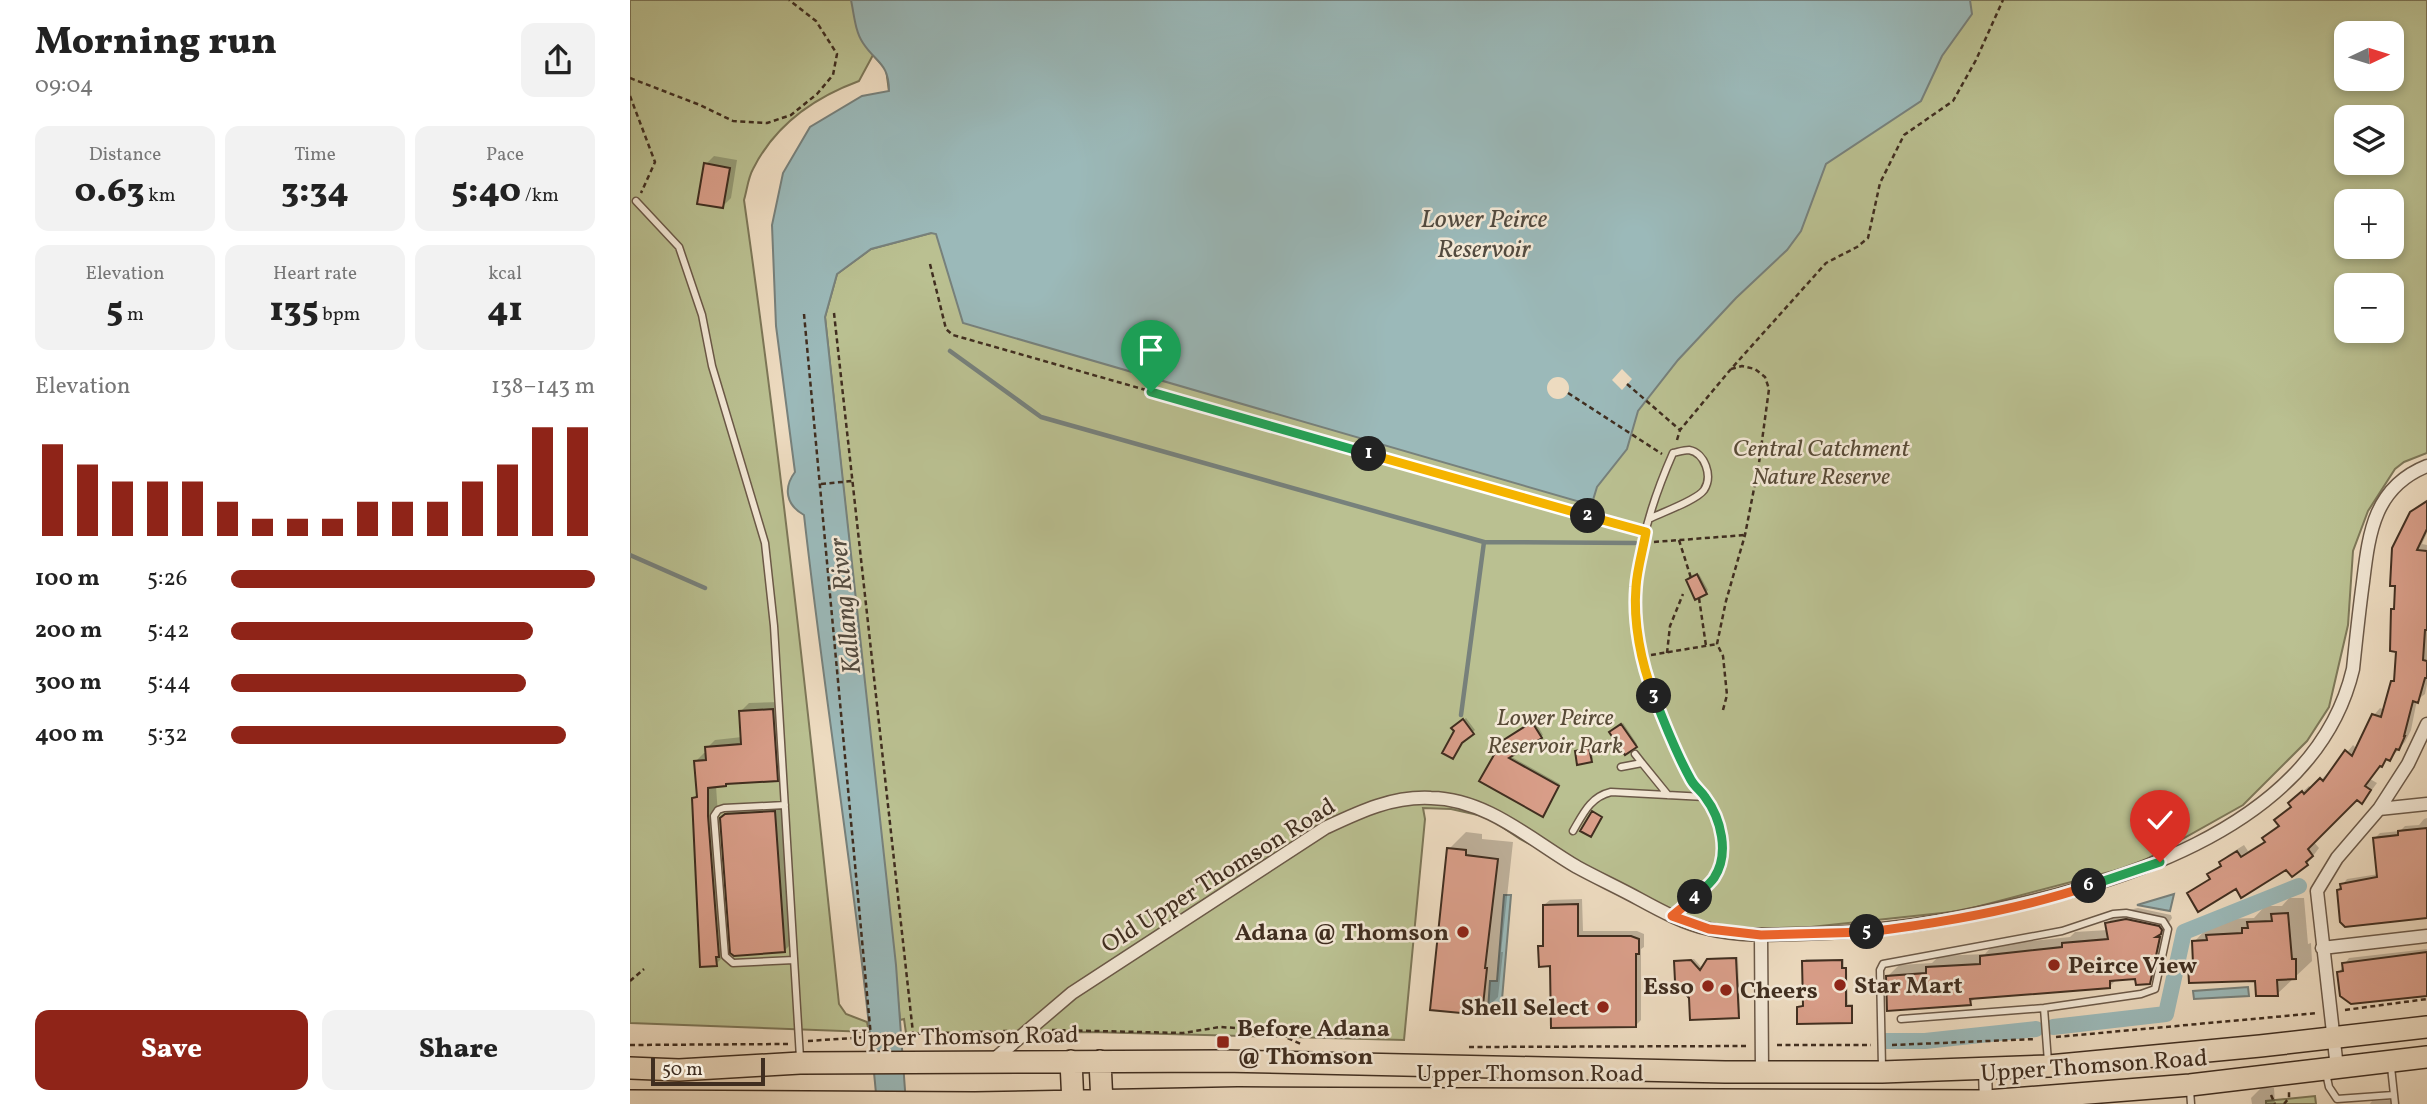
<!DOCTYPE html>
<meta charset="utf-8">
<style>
:root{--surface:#fff;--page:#f2f2f2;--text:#222;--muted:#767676;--accent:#8f2418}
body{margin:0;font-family:Vollkorn,serif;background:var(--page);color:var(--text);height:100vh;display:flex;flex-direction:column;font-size:26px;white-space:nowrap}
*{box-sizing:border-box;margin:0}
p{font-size:23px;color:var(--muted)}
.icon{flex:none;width:38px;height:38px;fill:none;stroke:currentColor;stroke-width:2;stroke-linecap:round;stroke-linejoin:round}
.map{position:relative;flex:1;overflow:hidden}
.panel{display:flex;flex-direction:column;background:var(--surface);width:630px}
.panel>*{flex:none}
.needle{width:46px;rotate:86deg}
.controls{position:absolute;left:1704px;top:21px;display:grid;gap:14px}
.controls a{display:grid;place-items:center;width:70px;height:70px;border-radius:14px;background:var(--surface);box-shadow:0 4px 10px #0003;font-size:35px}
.scale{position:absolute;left:21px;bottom:18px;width:114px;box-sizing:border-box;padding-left:7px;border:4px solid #402e20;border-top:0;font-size:19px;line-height:24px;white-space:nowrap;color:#402e20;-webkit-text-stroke:5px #f3e8d6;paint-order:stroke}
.pin{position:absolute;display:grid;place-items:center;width:60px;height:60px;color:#fff;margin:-72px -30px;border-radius:50% 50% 50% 0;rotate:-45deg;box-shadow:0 0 7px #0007}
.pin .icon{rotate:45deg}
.km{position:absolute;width:35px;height:35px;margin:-18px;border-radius:50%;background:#222;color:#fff;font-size:19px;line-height:35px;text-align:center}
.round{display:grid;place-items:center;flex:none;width:74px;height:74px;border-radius:14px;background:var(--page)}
.summary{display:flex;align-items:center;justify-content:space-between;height:119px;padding:0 35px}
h1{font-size:38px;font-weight:800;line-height:52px}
.metrics{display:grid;grid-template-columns:repeat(3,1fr);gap:10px;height:119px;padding:7px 35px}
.metrics div{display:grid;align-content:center;border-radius:14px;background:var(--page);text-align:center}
.metrics b{font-size:35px;font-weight:800}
.metrics small{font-size:19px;font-weight:400}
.metrics p{font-size:19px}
.chart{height:196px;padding:14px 35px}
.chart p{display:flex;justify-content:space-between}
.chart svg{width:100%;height:126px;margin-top:7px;stroke:var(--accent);stroke-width:6}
.action{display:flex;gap:14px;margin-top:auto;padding:14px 35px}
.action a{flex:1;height:80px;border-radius:14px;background:var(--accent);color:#fff;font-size:28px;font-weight:800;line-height:80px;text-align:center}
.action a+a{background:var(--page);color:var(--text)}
ul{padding:0 35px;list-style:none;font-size:23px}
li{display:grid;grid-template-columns:112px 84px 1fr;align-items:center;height:52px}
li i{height:18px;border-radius:9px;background:var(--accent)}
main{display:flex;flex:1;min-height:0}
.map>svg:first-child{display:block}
.green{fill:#bac091;stroke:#7d7758;stroke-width:2;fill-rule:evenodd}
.water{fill:#9bb9b9;stroke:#77817c;stroke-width:2}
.pier{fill:#eddbc0}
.shadow{fill:#0003}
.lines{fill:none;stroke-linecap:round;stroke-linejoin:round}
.stream{stroke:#77817c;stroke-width:4.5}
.canal{stroke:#9bb9b9;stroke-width:16}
.building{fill:#d99e89;stroke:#402e20;stroke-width:2}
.service-casing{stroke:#6b5948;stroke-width:9}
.minor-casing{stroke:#6b5948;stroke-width:15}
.primary-casing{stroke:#402e20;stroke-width:24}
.path{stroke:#402e20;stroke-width:2.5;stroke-dasharray:5 3.5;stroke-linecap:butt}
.service{stroke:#f3e8d6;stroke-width:6}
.minor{stroke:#f3e8d6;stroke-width:12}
.primary{stroke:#eddbc0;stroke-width:21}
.split-1-casing{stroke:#fff;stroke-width:14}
.split-2-casing{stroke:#fff;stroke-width:14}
.split-3-casing{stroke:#fff;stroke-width:14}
.split-4-casing{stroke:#fff;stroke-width:14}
.split-5-casing{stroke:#fff;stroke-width:14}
.split-6-casing{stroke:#fff;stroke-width:14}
.split-7-casing{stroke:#fff;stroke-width:14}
.split-1{stroke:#22a559;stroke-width:9}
.split-2{stroke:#f5b400;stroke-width:9}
.split-3{stroke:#f5b400;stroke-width:9}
.split-4{stroke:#22a559;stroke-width:9}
.split-5{stroke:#f0652b;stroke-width:9}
.split-6{stroke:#f0652b;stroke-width:9}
.split-7{stroke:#22a559;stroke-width:9}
.poi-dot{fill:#8f2418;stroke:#f3e8d6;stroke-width:2.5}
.labels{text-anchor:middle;stroke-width:5;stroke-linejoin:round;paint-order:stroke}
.park-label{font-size:24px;font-style:italic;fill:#584b37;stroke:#f3e8d6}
.street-label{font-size:24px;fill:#402e20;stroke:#f3e8d6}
.poi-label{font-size:24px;font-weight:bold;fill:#402e20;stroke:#f3e8d6;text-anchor:start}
.water-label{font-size:26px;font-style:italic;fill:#524a3f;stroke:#f3e8d6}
</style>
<main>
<section class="panel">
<div class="summary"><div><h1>Morning run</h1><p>09:04</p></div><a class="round"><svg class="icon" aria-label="share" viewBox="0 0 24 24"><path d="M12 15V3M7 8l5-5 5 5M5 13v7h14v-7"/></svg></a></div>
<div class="metrics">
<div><p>Distance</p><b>0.63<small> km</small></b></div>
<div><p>Time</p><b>3:34</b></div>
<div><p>Pace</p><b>5:40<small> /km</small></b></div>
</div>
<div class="metrics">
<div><p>Elevation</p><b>5<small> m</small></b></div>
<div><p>Heart rate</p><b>135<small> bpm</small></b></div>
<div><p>kcal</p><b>41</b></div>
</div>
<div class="chart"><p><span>Elevation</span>138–143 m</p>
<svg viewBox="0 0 160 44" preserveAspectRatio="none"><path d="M5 44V12M15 44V19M25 44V25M35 44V25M45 44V25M55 44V32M65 44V38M75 44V38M85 44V38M95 44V32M105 44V32M115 44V32M125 44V25M135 44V19M145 44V6M155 44V6"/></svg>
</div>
<ul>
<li><b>100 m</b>5:26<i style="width:100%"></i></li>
<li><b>200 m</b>5:42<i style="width:83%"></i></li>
<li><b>300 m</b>5:44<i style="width:81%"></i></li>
<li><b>400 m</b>5:32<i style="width:92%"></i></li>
</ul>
<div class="action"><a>Save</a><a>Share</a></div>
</section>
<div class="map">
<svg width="1797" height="1104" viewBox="0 0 1797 1104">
<rect width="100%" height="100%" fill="#eddbc0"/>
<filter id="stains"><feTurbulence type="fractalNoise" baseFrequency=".00286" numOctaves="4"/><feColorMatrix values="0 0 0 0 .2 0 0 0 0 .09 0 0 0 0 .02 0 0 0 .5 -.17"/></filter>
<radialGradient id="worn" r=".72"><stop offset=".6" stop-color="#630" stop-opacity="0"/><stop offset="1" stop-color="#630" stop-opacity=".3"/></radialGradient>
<!-- green -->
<path class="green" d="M0 0H1797V453L1774 462 1765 469 1738 511 1723 551 1718 625 1699 707 1677 741 1613 805 1506 865 1331 911 1162 929 1085 927 1042 916 890 839 857 817 821 809 793 808 795 819 774 1040 460 1032 276 1033 274 1019 270 1020 195 317 207 274 241 249 301 233 259 91 256 69 243 55 229 81C183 98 145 125 123 169 118 178 117 190 114 200 152 468 181 736 209 1004L216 1014 237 1022 239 1032 0 1023ZM1717 33H1762V79H1717ZM1717 117H1762V163H1717ZM1717 201H1762V247H1717ZM1717 285H1762V331H1717Z
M1685 1096 1686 1104H1636V1101Z"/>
<!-- water -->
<path class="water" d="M221 0H1340L1342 14 1312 56 1291 101 1196 164 1171 231 1157 250 1106 298 1048 360 1008 411 997 449 967 487 963 500 957 504 333 323 306 234 301 233 241 249 207 274 195 317 266 965 276 1104H247C229 907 196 711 174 515 156 505 153 488 165 472L146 326 142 225 153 173 180 127 232 96 259 91C259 63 246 63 233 43 225 31 224 14 221 0Z
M1544 894 1540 911 1507 905Z
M874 895H881L871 1011 858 1010 860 981H867Z
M1618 987 1619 996 1564 999 1563 991Z"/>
<!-- pier -->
<path class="pier" d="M992 369 1002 379 992 390 982 380Z
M917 388a11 11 0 1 1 22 0a11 11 0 1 1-22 0Z"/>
<!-- shadow -->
<path class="shadow" d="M84 156 107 160 101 198 93 206 76 164Z
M1797 500V533L1792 544 1797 545V684L1795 694 1787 700 1781 730 1775 742 1760 759 1751 764 1740 779 1747 783 1738 795 1732 801 1727 798 1683 841 1689 848 1677 864 1656 867 1607 887 1559 894 1581 878 1579 874 1592 864 1591 862 1598 855 1614 845 1618 851 1636 840 1641 832 1650 825 1667 797 1679 786 1682 789 1698 773 1699 775 1723 745 1727 749 1744 715 1750 708 1755 710 1763 681 1766 678 1768 650 1762 610 1766 606 1781 513Z
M1069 574 1078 590 1076 592 1060 579Z
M151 702 155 771 147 780 97 782 86 786 97 947 94 956 86 964 64 798 68 794 65 762 74 753H77V748L85 740 112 737 111 711 119 703Z
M836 718 845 730 833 740 824 728Z
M905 721 913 735 880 756 930 784 914 813 852 781 876 739Z
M993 723 1007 744 1006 746 984 730Z
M961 747 963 759 961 761 947 751Z
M156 801 166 939 154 951 93 816 105 804Z
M1797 818V916L1708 890 1717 879 1749 874 1745 838 1750 833 1770 831 1775 826 1789 825 1794 819Z
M836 832 852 834V839L883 842 871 952H873L868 997 851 1014 819 849Z
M1659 898H1674L1678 944 1681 943 1682 961 1647 994 1627 979 1560 965 1565 961 1564 942 1580 925H1589L1594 919 1624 918 1635 906H1652Z
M952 899 953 931H1007L1014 934V947L1011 949V1020L1006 1025 922 965 910 947 915 942 914 905 920 900Z
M1508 908 1541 915 1542 918 1536 927H1540L1531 971 1520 982 1507 977 1488 978 1479 987 1346 997 1340 1003 1258 976 1269 965 1302 963 1309 956 1355 954 1363 945 1440 937 1445 932 1478 930 1477 923 1489 912Z
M1797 949V994L1709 972 1719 958Z
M1108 957 1110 1014 1108 1016 1060 997 1045 962 1064 959 1073 969 1081 958Z
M1176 959H1214V967H1217L1218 1004H1223V1019L1221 1021 1169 1007 1175 1005 1174 961Z
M1631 1088H1644L1645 1104H1622L1621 1098Z
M1760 1100 1761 1104H1740L1742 1101Z"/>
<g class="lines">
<!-- stream -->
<path class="stream" d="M320 351 411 417 854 542 831 715
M854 542 1005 543
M0 555 75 588"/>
<!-- canal -->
<path class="canal" d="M1423 1027 1536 1014 1554 932 1669 886
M1256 1041H1295L1406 1029"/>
</g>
<!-- building -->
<path class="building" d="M74 163 100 168 93 208 67 204Z
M1797 501V529L1787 550 1797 551V630H1795L1793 660 1797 661V678H1795L1788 703 1783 701 1774 736H1775L1769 750 1766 749 1760 761 1756 759 1752 767 1750 766 1735 786 1741 790 1732 804 1727 800 1678 849 1683 856 1676 862 1678 865 1662 877 1656 870 1611 898 1606 889 1568 912 1557 893 1580 879 1577 874 1591 866 1589 862 1607 851 1611 857 1635 842 1632 838 1649 826 1644 820 1661 807 1658 803 1672 791 1674 794 1690 778 1693 781 1715 750 1722 756 1742 714 1751 717 1761 681H1764L1766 652 1760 651 1761 609H1764L1765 586H1760L1762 548 1780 512Z
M1067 574 1077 594 1065 600 1056 580Z
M143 709 148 781 96 784V786L78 788V816L89 957H86L87 966 70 967 62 798 67 797 64 761 76 760 75 747 111 744 109 711Z
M833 719 844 734 832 743 823 759 812 753 824 731 821 728Z
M902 722 912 738 879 758 929 786 913 817 849 781 872 741Z
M991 724 1007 747 995 755 979 732Z
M959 748 962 762 947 765 945 751Z
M145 811 155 952 104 956 100 953 90 818 95 814Z
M962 811 972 817 961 837 950 831Z
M1797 828V918L1715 927 1710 922 1707 890 1711 889 1710 884 1747 877 1743 838 1768 835V831Z
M817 848 836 850V855L868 859 855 968H857L852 1015 800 1010Z
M948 904V936H1001L1009 939V954H1006V1027L921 1028 920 966 909 967 908 946H913V905Z
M1658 913 1662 959H1666V979L1647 980 1648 996H1626L1625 981 1559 983 1558 964H1563L1562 941 1577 940 1576 935 1612 933V928H1618L1617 922 1642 921 1641 914Z
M1496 919 1529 926 1532 930 1531 934 1526 937H1530L1520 984 1506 985 1505 979 1480 981V988L1340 999 1341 1005 1257 1011 1256 976 1296 973V967L1350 964V956L1432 947V943L1478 939 1475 923Z
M1797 952V996L1721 1004 1710 996 1707 972 1713 971 1712 963Z
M1106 958 1109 1018 1060 1020 1059 998 1045 981 1044 961 1061 960 1070 970 1077 959Z
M1212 960V968H1216V1006H1222V1023L1167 1024V1007L1173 1006 1172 961Z"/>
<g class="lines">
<!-- service casing -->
<g class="service-casing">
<path id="service" d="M6 201 49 247 72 315 82 366 135 543 144 626 170 1058
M1021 518C1033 512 1067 500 1074 490 1083 476 1075 453 1059 450 1054 450 1048 452 1043 453 1025 494 1009 542 1006 587 1001 654 1030 722 1061 780 1064 786 1070 790 1074 796 1086 812 1095 837 1092 856 1088 883 1061 900 1042 916
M1005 754 1012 763
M991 767 1012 763 1038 795
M155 805 94 808 88 810 84 816 95 956 103 963 164 960
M943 831C953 814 960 797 981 792L1075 797
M1414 1008 1418 1062
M1252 1067 1250 970 1253 964 1432 931 1483 914 1496 913 1533 921 1538 929 1525 989 1511 994 1414 1008 1271 1019
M1761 1067 1765 1104
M1696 1073 1699 1087 1707 1099 1763 1095
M1560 1090 1561 1104"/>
</g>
<!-- minor casing -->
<g class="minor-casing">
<path id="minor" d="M1749 809 1797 804
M1131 935 1132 1072
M1692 948 1797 936
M361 1062 442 993 695 828C729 812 762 796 801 798 857 799 901 840 947 867 967 878 989 888 1009 899 1031 911 1055 924 1079 929 1107 936 1138 935 1167 934 1222 933 1275 928 1329 917 1473 889 1684 834 1723 669 1726 640 1729 611 1733 582 1739 533 1744 487 1797 466
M1707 1068 1687 891 1707 858 1749 809 1778 764 1797 724
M1355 1069 1356 1104"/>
</g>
<!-- primary casing -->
<g class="primary-casing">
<path id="primary" d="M441 1061 443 1104
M470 1061 472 1104
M0 1068 49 1070 170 1063 592 1061 1095 1072H1252L1419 1066 1630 1046 1797 1027
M0 1101 345 1103 608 1098 1357 1101 1560 1085 1797 1057"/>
</g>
<!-- path -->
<path class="path" d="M0 78 70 105 103 121 137 123 161 115 187 94 203 75 207 54 186 21 159 0
M0 96 25 162 11 193
M300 264 316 329 323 335 1007 530
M204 313 283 1033
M174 314 241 1037
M997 384 1050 430
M938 393 1032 454
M1047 440 1050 430 1101 369 1196 263 1227 247 1238 238 1250 183 1274 135 1323 101 1346 60 1373 0
M191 484 222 481
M1049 540 1061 578
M1024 542 1115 535
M1069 598 1076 646
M1037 653 1040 626 1053 594
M1021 655 1087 644
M1093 710 1097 695 1093 656 1087 644 1096 601 1115 535 1129 463 1139 389 1135 377 1125 369 1112 366 1101 369
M0 981 14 969
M1715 1010 1797 999
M422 1030 553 1033 590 1027 639 1030 671 1044
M425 1030 427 1044
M1426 1037 1688 1013
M178 1041 283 1034 377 1031
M0 1045 158 1044
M1147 1045H1241
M1262 1045 1406 1039
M839 1047 1119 1046
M1641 1095 1645 1104
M1654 1104 1659 1098V1091"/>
<!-- service -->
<use href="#service" class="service"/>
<!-- minor -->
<use href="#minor" class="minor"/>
<!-- primary -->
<use href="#primary" class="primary"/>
</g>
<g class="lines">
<!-- split-1 casing -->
<g class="split-1-casing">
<path id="split-1" d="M521 392 739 454"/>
</g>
<!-- split-2 casing -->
<g class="split-2-casing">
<path id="split-2" d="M739 454 958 516"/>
</g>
<!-- split-3 casing -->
<g class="split-3-casing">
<path id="split-3" d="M958 516 1016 532C1013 550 1007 569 1006 587 1003 622 1011 663 1024 696"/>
</g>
<!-- split-4 casing -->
<g class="split-4-casing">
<path id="split-4" d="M1024 696C1035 725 1046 753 1061 780 1065 787 1071 791 1075 797 1091 818 1100 854 1084 878 1079 885 1071 891 1065 897"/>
</g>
<!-- split-5 casing -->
<g class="split-5-casing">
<path id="split-5" d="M1065 897 1042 916 1079 929 1131 935 1237 932"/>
</g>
<!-- split-6 casing -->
<g class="split-6-casing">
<path id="split-6" d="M1237 932C1311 923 1387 910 1459 886"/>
</g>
<!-- split-7 casing -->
<g class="split-7-casing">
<path id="split-7" d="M1459 886 1530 862"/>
</g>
<!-- split-1 -->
<use href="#split-1" class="split-1"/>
<!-- split-2 -->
<use href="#split-2" class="split-2"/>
<!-- split-3 -->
<use href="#split-3" class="split-3"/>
<!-- split-4 -->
<use href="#split-4" class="split-4"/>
<!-- split-5 -->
<use href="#split-5" class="split-5"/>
<!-- split-6 -->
<use href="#split-6" class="split-6"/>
<!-- split-7 -->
<use href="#split-7" class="split-7"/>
</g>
<!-- markers -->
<g class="poi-dot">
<circle cx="833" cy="932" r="7"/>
<circle cx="1424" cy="965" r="7"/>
<circle cx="1210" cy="985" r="7"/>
<circle cx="1078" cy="986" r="7"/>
<circle cx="1096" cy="990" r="7"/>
<circle cx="973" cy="1007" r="7"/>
<rect x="586" y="1035" width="14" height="14" rx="3.5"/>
</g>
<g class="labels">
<!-- park labels -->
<g class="park-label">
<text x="1191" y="456">Central Catchment<tspan x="1191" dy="28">Nature Reserve</tspan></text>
<text x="925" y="725">Lower Peirce<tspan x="925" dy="28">Reservoir Park</tspan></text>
</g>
<!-- street labels -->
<g class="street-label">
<text transform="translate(588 875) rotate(-32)" y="8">Old Upper Thomson Road</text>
<text transform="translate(335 1036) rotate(-1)" y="8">Upper Thomson Road</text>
<text transform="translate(1464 1065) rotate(-4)" y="8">Upper Thomson Road</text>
<text x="900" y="1081">Upper Thomson Road</text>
</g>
<!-- poi labels -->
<g class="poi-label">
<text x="819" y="940" text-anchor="end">Adana @ Thomson</text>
<text x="1438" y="973">Peirce View</text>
<text x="1224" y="993">Star Mart</text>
<text x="1064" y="994" text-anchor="end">Esso</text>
<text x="1110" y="998">Cheers</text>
<text x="959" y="1015" text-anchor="end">Shell Select</text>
<text x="607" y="1036">Before Adana<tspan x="607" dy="28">@ Thomson</tspan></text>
</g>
<!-- water labels -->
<g class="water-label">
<text x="854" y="227">Lower Peirce<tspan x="854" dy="30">Reservoir</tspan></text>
<text transform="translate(214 606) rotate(-96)" y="9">Kallang River</text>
</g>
</g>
<rect width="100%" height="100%" filter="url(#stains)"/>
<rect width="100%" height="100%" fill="url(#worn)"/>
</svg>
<div class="controls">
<a><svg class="needle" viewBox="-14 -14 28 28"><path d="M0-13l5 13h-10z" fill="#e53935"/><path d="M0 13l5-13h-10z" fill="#767676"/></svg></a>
<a><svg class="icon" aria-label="layers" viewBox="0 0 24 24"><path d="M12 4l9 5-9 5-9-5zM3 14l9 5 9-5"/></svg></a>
<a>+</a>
<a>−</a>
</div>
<div class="scale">50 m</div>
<div class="pin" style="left:521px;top:392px;background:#1e9e55"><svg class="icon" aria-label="arrive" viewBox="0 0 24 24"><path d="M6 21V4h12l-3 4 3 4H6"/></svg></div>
<div class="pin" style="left:1530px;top:862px;background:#d93025"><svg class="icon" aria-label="check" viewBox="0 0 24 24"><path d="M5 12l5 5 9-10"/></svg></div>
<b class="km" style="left:739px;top:454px">1</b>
<b class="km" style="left:958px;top:516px">2</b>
<b class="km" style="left:1024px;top:696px">3</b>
<b class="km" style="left:1065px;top:897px">4</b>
<b class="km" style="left:1237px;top:932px">5</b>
<b class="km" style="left:1459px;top:886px">6</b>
</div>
</main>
